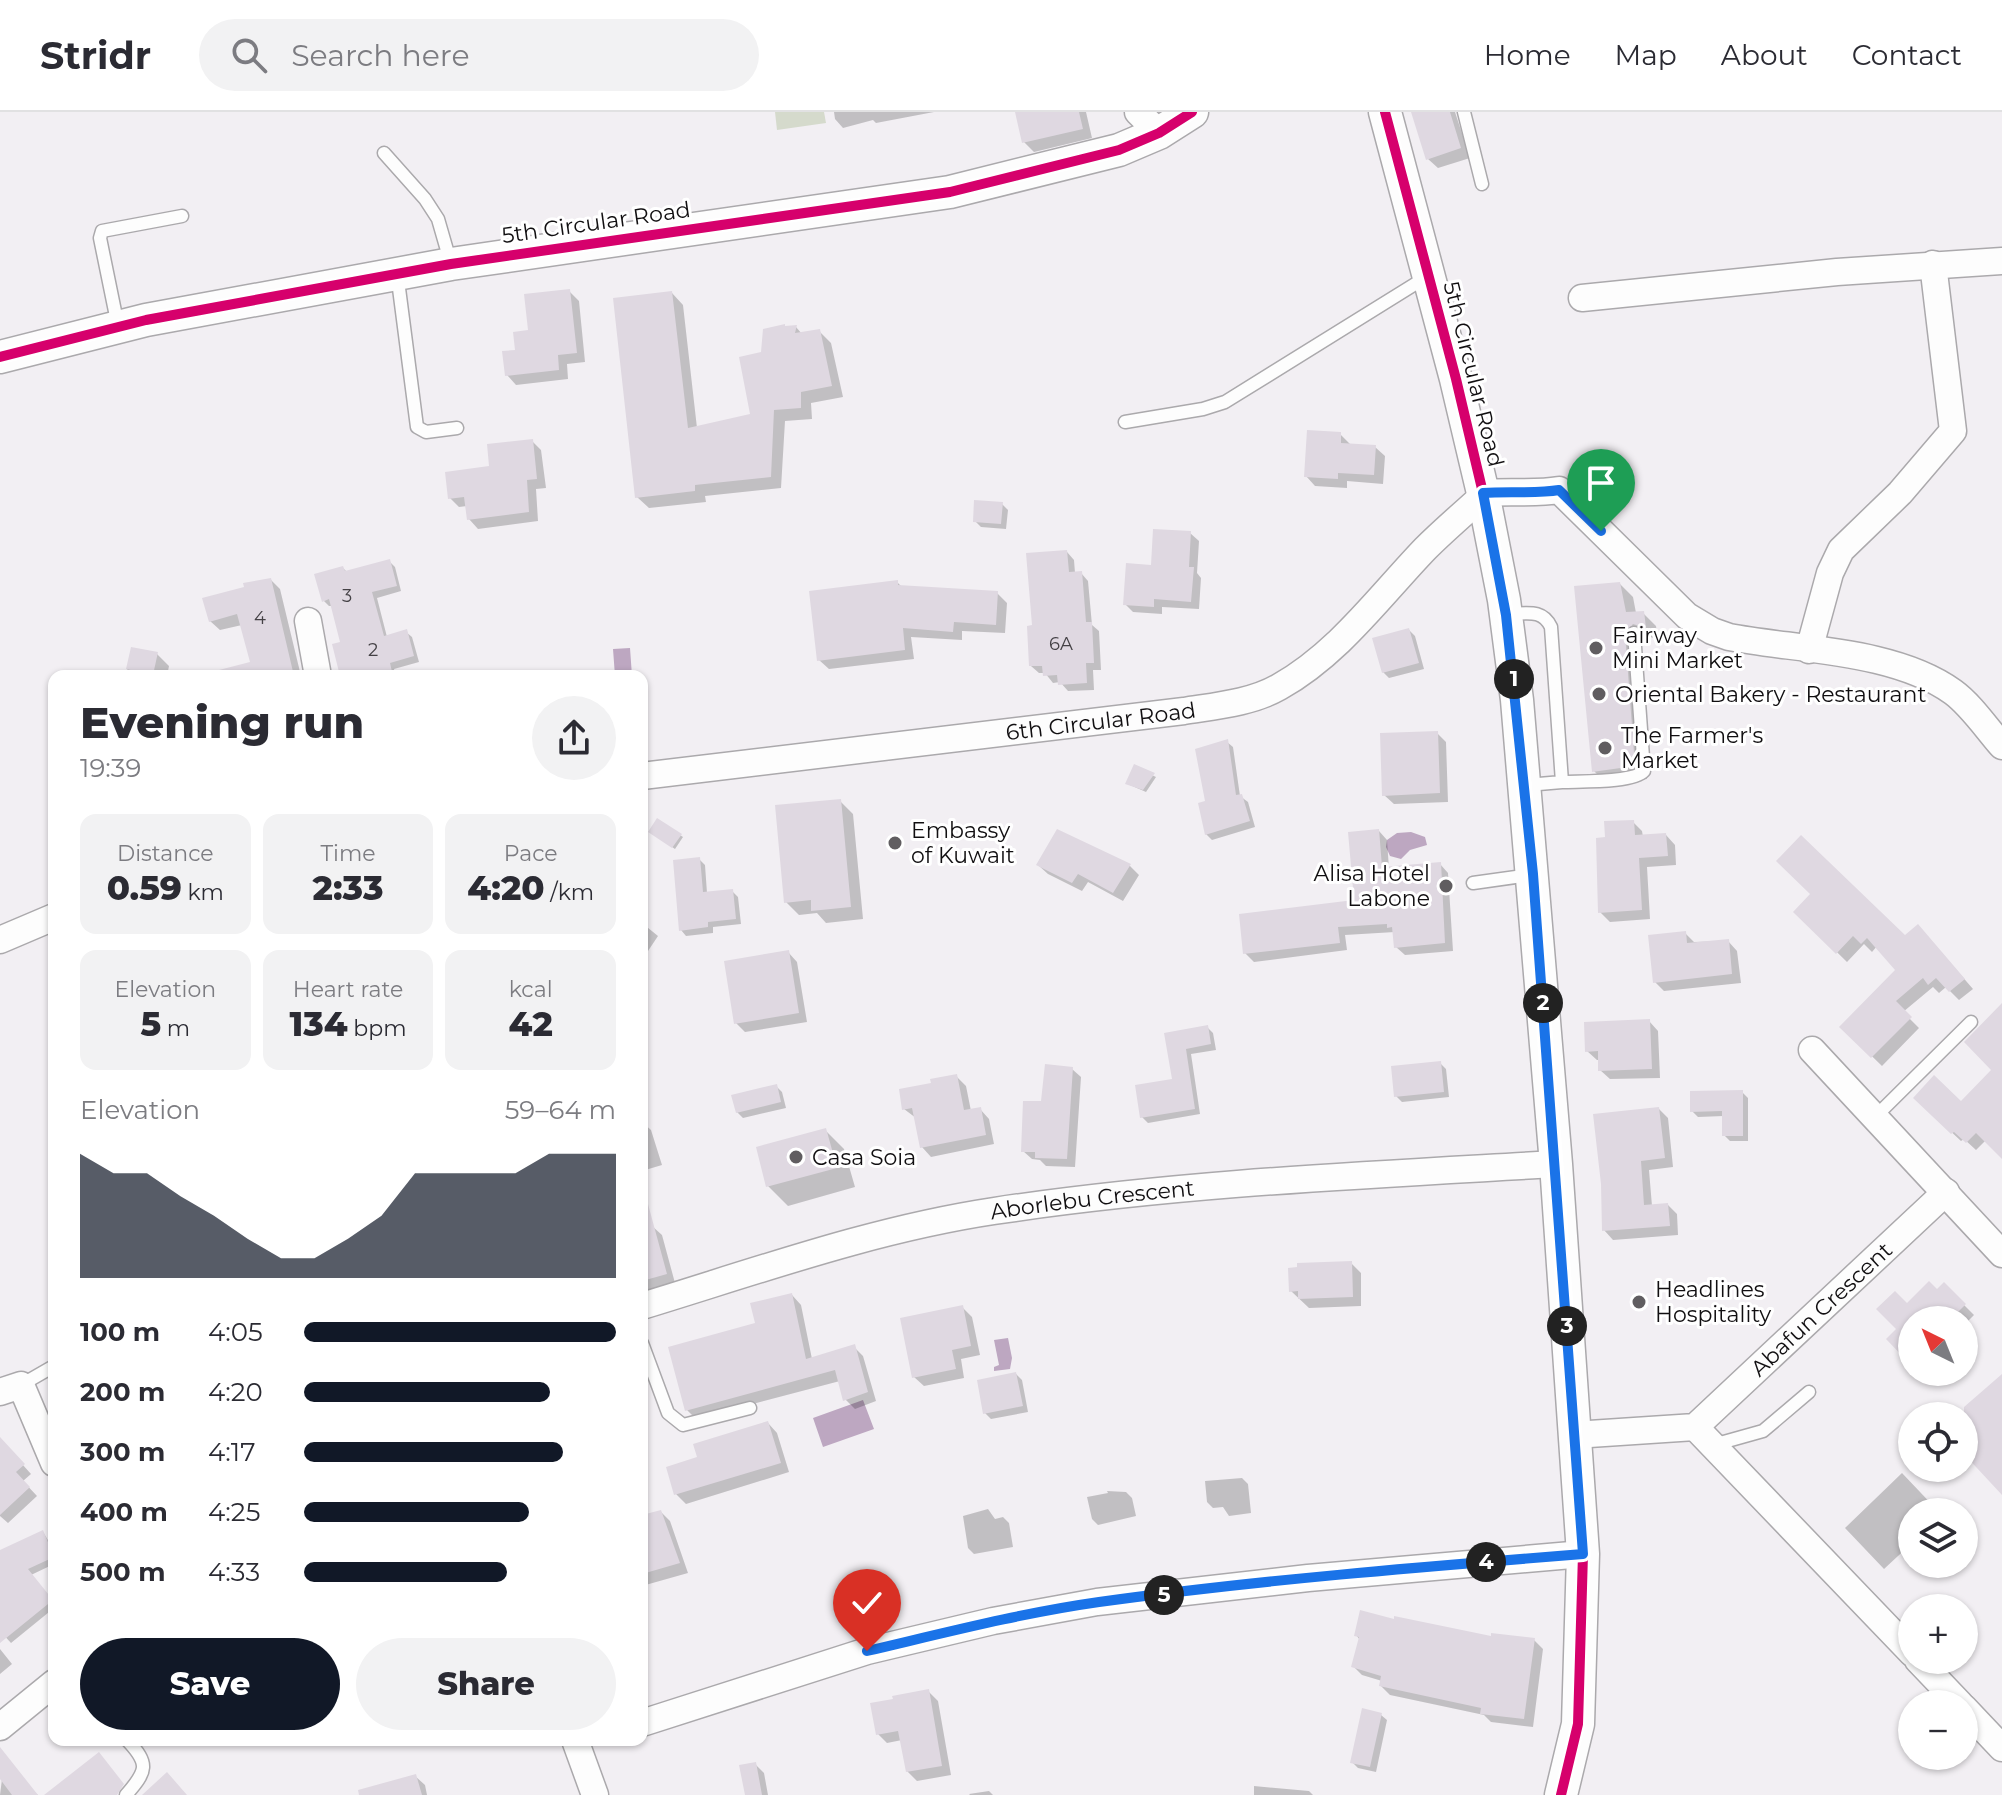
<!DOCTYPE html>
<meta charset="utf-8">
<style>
:root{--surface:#fff;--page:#f2f2f3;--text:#2b2b33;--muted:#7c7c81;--line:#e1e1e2;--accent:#111827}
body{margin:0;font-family:Montserrat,sans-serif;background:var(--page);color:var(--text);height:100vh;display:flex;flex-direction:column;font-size:30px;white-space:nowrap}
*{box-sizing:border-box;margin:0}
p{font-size:26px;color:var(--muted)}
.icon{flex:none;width:44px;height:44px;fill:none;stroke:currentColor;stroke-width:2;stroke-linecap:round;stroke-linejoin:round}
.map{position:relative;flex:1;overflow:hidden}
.panel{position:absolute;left:48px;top:558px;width:600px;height:1076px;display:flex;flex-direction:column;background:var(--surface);border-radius:16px;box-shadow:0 2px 6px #0004}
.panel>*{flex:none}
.needle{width:52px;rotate:317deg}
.controls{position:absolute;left:1898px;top:1194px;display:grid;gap:16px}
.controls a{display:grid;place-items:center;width:80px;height:80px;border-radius:50%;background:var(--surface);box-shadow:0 2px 6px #0004;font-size:40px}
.pin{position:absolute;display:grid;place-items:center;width:68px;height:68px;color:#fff;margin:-82px -34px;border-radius:50% 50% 50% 0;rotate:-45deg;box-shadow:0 0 8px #0007}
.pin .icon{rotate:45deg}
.km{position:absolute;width:40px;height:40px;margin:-20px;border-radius:50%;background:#222;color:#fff;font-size:22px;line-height:40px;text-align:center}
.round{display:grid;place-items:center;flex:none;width:84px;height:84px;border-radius:42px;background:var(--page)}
.overview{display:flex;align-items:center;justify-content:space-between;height:136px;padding:0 32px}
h1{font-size:44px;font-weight:800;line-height:60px}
.figures{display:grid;grid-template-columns:repeat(3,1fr);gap:12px;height:136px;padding:8px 32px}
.figures div{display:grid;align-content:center;border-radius:16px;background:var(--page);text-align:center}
.figures b{font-size:34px;font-weight:800}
.figures small{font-size:22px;font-weight:400}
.figures p{font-size:22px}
.chart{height:224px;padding:16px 32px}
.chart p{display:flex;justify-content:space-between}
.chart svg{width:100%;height:144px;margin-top:8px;fill:var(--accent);opacity:.7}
.primary-button{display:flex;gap:16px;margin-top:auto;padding:16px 32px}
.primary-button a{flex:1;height:92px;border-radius:48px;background:var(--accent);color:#fff;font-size:32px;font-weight:800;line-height:92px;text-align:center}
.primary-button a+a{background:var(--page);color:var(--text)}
ul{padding:0 32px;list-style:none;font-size:26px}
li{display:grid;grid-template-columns:128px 96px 1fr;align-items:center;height:60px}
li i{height:20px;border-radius:10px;background:var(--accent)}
header{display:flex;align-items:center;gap:48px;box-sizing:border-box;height:112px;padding:0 40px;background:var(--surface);border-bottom:2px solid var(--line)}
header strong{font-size:38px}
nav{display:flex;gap:44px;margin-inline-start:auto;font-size:28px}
.search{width:560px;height:72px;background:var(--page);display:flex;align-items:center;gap:20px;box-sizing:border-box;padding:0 28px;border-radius:44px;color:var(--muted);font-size:30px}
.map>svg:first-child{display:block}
.pitch{fill:#d5dacc}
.water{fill:#bda7c1}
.shadow{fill:#0003}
.building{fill:#dfd8e1}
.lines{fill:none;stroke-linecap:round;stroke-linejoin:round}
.service-casing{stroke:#aba9ac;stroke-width:15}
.minor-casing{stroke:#aba9ac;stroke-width:29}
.tertiary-casing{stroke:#aba9ac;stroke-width:35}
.service{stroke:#fdfdfd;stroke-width:12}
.minor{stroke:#fdfdfd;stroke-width:26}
.tertiary{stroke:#fdfdfd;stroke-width:32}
.cycleway-casing{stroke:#fff;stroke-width:15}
.cycleway{stroke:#d6006c;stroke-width:10}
.route-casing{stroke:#fff;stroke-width:16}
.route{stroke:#1a73e8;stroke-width:10}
.poi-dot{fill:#605d60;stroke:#fff;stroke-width:3}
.labels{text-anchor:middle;stroke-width:6;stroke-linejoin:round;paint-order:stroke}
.number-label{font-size:18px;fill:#444145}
.street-label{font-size:22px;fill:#110f11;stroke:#fff}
.poi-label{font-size:22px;fill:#110f11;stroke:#fff;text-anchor:start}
</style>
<header>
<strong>Stridr</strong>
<div class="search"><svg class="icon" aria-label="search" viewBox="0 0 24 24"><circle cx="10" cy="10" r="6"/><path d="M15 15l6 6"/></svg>Search here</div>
<nav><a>Home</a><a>Map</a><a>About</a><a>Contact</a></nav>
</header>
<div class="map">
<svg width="2002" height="1683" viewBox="0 0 2002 1683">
<rect width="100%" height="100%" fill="#f2eff3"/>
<!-- pitch -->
<path class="pitch" d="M775 0H824L826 11 777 18Z"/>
<!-- water -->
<path class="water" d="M630 536 632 564H615L613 537Z
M1397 721 1411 720 1425 725 1427 733 1410 738 1401 747 1390 744 1386 735 1387 728Z
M1008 1226 1012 1246 1010 1257 994 1259V1255L999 1253 994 1228Z
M863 1288 874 1317 823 1335 813 1306Z"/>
<!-- shadow -->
<path class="shadow" d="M834 0H934L876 11 873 8 843 16 835 7Z
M1017 0H1086L1092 26 1034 40 1024 30Z
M1413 0H1455L1470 46 1438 56 1428 47Z
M569 179 579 189 585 250 567 252 568 267 516 273 507 263 517 239 530 220Z
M672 181 683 193 697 316 752 304 763 242 796 215 802 222 819 219 831 231 843 285 811 291 812 307 785 309 781 376 705 384 706 390 649 396 637 385Z
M1340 322 1350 332 1375 335 1385 344 1383 372 1347 369V376L1315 374 1306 364Z
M532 329 541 338 546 376 536 377 538 409 478 417 469 407 467 394 459 395 450 386Z
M1002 392 1008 398 1006 417 981 415 975 409Z
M1190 421 1199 429 1197 461 1201 466 1199 497 1162 495V502L1133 500 1125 492 1153 455Z
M1067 440 1074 448 1075 461H1081L1088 469 1092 513 1099 519 1101 558H1093L1094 578 1068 579 1060 570 1053 571 1045 561H1039L1031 554 1034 515Z
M389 449 395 455 401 479 377 486 387 525 406 520 412 525 419 550 394 557 396 564H346L341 559 342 531 332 494H329L323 488 343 456 347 460Z
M271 468 280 477 301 564H224L252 551 242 513 220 518 210 509Z
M897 470 902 475 997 481 1007 491 1005 521 962 519V528L911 525 914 547 829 557 819 548Z
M1620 472 1633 485 1636 501H1643L1656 514 1658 527 1646 524 1637 534 1647 667 1607 672 1594 659Z
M1409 518 1415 524 1424 557 1389 566 1383 560Z
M132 537 157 542 169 554 167 564H126Z
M1437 621 1446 630 1448 690 1394 692 1384 683Z
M1227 630 1233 635 1240 684 1248 690 1255 715 1212 728 1206 722 1207 691Z
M1135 655 1156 665 1146 680 1130 673Z
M840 689 853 702 863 807 826 811 817 801 799 803 786 790Z
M1633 710 1642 719 1643 725 1666 723 1675 733 1676 753 1647 755 1650 807 1610 810 1600 800 1607 727Z
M1058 719 1130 754 1139 763 1123 789 1088 770 1082 779 1048 762 1038 753Z
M1379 719 1387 728 1389 757 1440 752 1448 761 1453 839 1405 843 1396 835 1395 820 1345 823 1347 838 1254 850 1245 841 1356 790Z
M653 722 680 723 683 725 675 737Z
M699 747 705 753 707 781 732 779 738 785 741 812 713 815V821L686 824 681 818Z
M1796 800 1905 826 1927 824 1973 877 1959 888 1946 875 1939 881 1933 875 1903 900 1919 916 1882 954 1842 915 1897 858 1877 834 1872 840 1864 832 1847 850Z
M642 811 658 824 642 848Z
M1685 821 1694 830 1728 829 1737 839 1741 871 1664 879 1655 870Z
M788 840 797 850 807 910 745 920 736 911Z
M1649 909 1658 919 1660 966 1610 967 1600 958V948H1597L1587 939Z
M2002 909V1045L1986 1028 1976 1038 1964 1027 1961 1029 1915 986 1962 992 1994 958Z
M1207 915 1213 921 1216 938 1191 942 1200 1002 1148 1011 1142 1005 1174 969 1166 922Z
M1440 951 1446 957 1449 985 1402 990 1396 984Z
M1072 957 1081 965 1075 1055 1046 1054 1040 1048 1032 1047 1023 1039 1043 991Z
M956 964 966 974 971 999 980 997 989 1007 994 1032 931 1045 922 1035 916 1006 904 997 933 973Z
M776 974 782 980 786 996 743 1006 737 1000Z
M1742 980 1748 986V1029H1730L1724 1023V1004L1698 1005 1692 999Z
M1659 997 1668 1006 1673 1055 1649 1058 1652 1094 1668 1093 1677 1102 1678 1123 1613 1128 1604 1118Z
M642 1010 651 1018 662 1053 642 1059Z
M825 1018 844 1037 855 1075 788 1094 768 1074Z
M652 1114 662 1123 675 1171 642 1180V1117Z
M1351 1151 1361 1161V1194L1309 1196 1291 1179 1299 1157Z
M1944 1173 1974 1203 1964 1213V1208H1912V1251L1899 1217 1907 1194 1937 1180Z
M792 1183 801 1193 812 1247 854 1235 863 1244 876 1289 855 1297 845 1287 840 1269 696 1307 687 1298 758 1213Z
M962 1195 972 1205 980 1243 961 1247 964 1266 924 1274 914 1265Z
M1016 1262 1022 1268 1028 1300 991 1307 985 1301Z
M768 1311 777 1321 789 1360 686 1392 676 1382 700 1347Z
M5 1333 31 1362 23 1369 37 1384 8 1411 0 1404V1338Z
M1902 1361 1939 1400H1912V1431L1884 1457 1845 1416Z
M1242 1366 1248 1372 1251 1401 1229 1404 1223 1395 1213 1396 1207 1390 1205 1369Z
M1107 1379 1126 1380 1132 1386 1136 1404 1098 1413 1092 1407 1087 1385 1108 1381Z
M988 1397 995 1407 1003 1405 1009 1411 1013 1435 974 1442 968 1436 963 1404Z
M661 1400 670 1409 688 1461 642 1474V1405Z
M43 1420 54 1438V1452L31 1463 54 1491V1496L11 1531 0 1519V1441Z
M1395 1509 1492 1527 1534 1528 1543 1537 1533 1615 1491 1610 1484 1603 1390 1583 1381 1574 1382 1569 1362 1563 1353 1554 1360 1528 1356 1523Z
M0 1537 12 1552 0 1562Z
M928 1579 938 1589 951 1663 917 1669 907 1659 902 1628 887 1631 878 1622Z
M1381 1603 1387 1608 1376 1660 1358 1656 1352 1650Z
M755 1652 764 1661 768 1683H747Z
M0 1655 38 1683H0L2 1667Z
M415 1664 425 1673 427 1683H374Z
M1254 1674 1309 1679 1313 1683H1254Z
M989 1679 993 1683H970L969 1682Z"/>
<!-- building -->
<path class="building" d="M1015 0H1079L1083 17 1022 31Z
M1411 0H1450L1461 36 1426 48Z
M570 177 577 241 558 243 559 258 505 264 502 239 515 238 513 220 528 218 524 182Z
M672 179 688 316 750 302 739 245 761 240 763 217 785 212V214L797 213 795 221 820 217 832 274 801 280V296L774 298 771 365 695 373V379L635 386 613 186Z
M1307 318 1341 320V331L1376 333 1374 363 1338 361V367L1304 365Z
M533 327 537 367 527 368 529 400 467 408 464 385 448 387 445 360 489 354 487 332Z
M974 388 1003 390 1001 412 973 410Z
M1153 417 1191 419 1189 455H1194L1191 490 1154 487V495L1123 493 1126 451 1151 453Z
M1067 438 1069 460 1082 459 1086 510H1092L1094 551H1086L1087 571 1058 573 1057 563 1043 564 1042 554H1029L1027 514 1032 513 1026 441Z
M390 447 397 474 372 480 384 524 407 517 414 544 390 551 393 564H348L346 558 339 560 332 532 340 530 329 487 322 490 314 462 343 454 345 459Z
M271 466 294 564H220L219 558 250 550 237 502 209 510 202 486 244 475 243 471Z
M898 468V473L998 479 996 513 954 510 953 520 903 516 905 538 817 549 809 479Z
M1620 470 1626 500 1644 499 1646 516 1633 512 1625 521 1635 654 1592 660 1574 474Z
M1409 516 1419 551 1382 561 1372 526Z
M131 535 158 540 153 563 126 557Z
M1438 619 1440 681 1382 684 1380 621Z
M1228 627 1236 683 1242 682 1250 709 1205 723 1198 691 1205 689 1195 637Z
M1134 652 1155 661 1143 678 1125 672Z
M841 687 851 795 811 799V788L784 791 775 693Z
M657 706 682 722 672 736 648 720Z
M1634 708 1635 723 1666 721 1668 744 1639 746 1642 798 1598 801 1596 726 1605 725 1604 709Z
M1057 717 1131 752 1113 781 1078 762 1072 771 1036 753Z
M1379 717 1382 755 1441 750 1445 831 1394 836 1392 815 1387 816V812L1338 815 1340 831 1243 842 1239 802 1354 788 1348 720Z
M1801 723 1905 823 1918 812 1965 867 1949 880 1936 866 1928 873 1923 866 1896 889 1912 905 1871 946 1839 915 1895 858 1867 826 1861 832 1853 824 1836 842 1793 800 1810 782 1776 749Z
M700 745 703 780 733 777 736 807 708 810V815L679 819 673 748Z
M1686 819 1687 831 1729 827 1732 862 1653 871 1648 823Z
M789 838 799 901 734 912 724 849Z
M2002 891V1047L1976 1021 1966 1031 1954 1020 1951 1022 1913 986 1934 963 1961 989 1991 958 1964 930Z
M1650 907 1652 957 1598 959V939L1585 940 1584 910Z
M1208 913 1211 932 1186 937 1195 997 1140 1006 1135 973 1172 967 1164 921Z
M1441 949 1444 980 1394 985 1391 954Z
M1045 952 1073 955 1067 1047 1035 1046V1040H1021L1023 989H1041Z
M957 962 964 998 981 995 986 1023 920 1036 912 996 902 998 899 977 931 971 930 967Z
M777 972 781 990 736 1001 731 983Z
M1743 978V1024H1722V999L1690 1000V979Z
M1659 995 1665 1046 1641 1049 1644 1093 1668 1091 1670 1114 1602 1119 1601 1072 1593 1002Z
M826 1016 837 1056 766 1075 756 1035Z
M648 1092 667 1162 642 1169V1093Z
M1352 1149 1353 1185 1298 1187V1179L1289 1180 1288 1156 1297 1155V1151Z
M1929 1169 1937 1177 1944 1170 1966 1192 1950 1208H1912V1254L1886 1227 1896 1217 1876 1197 1895 1179 1907 1191Z
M792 1181 806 1247 855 1232 868 1280 843 1289 835 1258 685 1299 668 1235 755 1211 750 1191Z
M963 1193 971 1234 952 1238 956 1257 912 1266 900 1206Z
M1016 1260 1023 1294 983 1302 977 1268Z
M2002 1262V1383L1964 1342V1295Z
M768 1309 781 1351 674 1383 666 1355 697 1345 693 1332Z
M0 1325 25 1352 16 1360 30 1375 0 1403Z
M661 1398 680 1451 642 1462V1403Z
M43 1418 54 1445 28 1457 53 1488 0 1531V1438Z
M1360 1498 1394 1507V1504L1491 1524V1521L1535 1526 1524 1607 1480 1602 1481 1596 1379 1574 1381 1564 1351 1555 1359 1525 1354 1524Z
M929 1577 942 1654 906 1660 898 1619 876 1623 870 1591 893 1587 892 1584Z
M1362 1596 1382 1601 1370 1655 1350 1651Z
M0 1635 38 1683H12L0 1667Z
M99 1640 124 1672 117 1683H44Z
M756 1650 762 1683H745L739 1653Z
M167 1660 187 1683H142Z
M416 1662 422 1683H359L358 1678Z"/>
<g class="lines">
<!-- service casing -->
<g class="service-casing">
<path id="service" d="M1464 0 1482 72
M384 41 425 87 438 107 451 152
M397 161 417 315 426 320 457 316
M118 214 100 126 102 119 182 104
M1125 310 1203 297 1225 290 1428 164
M1507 502C1526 502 1542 496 1551 515L1562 670 1527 673
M1562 670C1581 669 1633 671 1644 659L1634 521
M1473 771 1530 763
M1875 1005 1971 910
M642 1231 668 1301 683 1313 750 1296
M21 1273 54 1254
M1713 1333 1763 1319 1809 1280
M126 1683C147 1659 150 1652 127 1628"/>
</g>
<!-- minor casing -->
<g class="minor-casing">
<g id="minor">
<path d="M1138 0 1159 21"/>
<path d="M1582 186 1837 160 2002 149"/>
<path d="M1483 381C1507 379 1536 382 1559 378L1687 504 1712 519 1729 525C1798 538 1895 538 1953 580 1971 593 1987 617 2002 634"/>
<path d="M308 509 318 564"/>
<path d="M1809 538 1830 461 1841 438 1900 381 1953 319 1933 152"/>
<path id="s1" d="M642 664 1184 599C1215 594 1251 591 1279 575 1338 542 1379 485 1425 437 1444 418 1464 401 1484 383"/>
<path d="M0 828 54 805"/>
<path d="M1812 938 2002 1142"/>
<path id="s2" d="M642 1194C757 1159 874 1117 994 1099 1180 1071 1368 1063 1556 1052"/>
<path d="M0 1280 21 1273 54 1351"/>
<path d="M1695 1315 1912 1541"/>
<path id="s3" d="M1574 1323 1695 1315 1946 1080"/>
<path d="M1918 1548 1960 1592"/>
<path d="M1964 1596 2002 1636"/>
<path d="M642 1611 867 1539 993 1509 1097 1490 1308 1466 1583 1442"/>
<path d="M0 1615 54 1571"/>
<path d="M575 1628 595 1683"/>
</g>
</g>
<!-- tertiary casing -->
<g class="tertiary-casing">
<path id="tertiary" d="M1385 0 1456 267 1483 381 1504 488 1517 588 1556 1052 1583 1442 1578 1612 1561 1683
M0 245 146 208 451 152 950 80 1119 38 1159 21 1192 0"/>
</g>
<!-- service -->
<use href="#service" class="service"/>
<!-- minor -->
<use href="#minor" class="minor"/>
<!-- tertiary -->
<use href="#tertiary" class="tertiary"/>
<!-- cycleway casing -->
<g class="cycleway-casing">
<path id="cycleway" d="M1385 0 1456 267 1483 381 1504 488 1517 588 1556 1052 1583 1442 1578 1612 1561 1683
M0 245 146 208 451 152 950 80 1119 38 1159 21 1192 0"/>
</g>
<!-- cycleway -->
<use href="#cycleway" class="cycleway"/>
</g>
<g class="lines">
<!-- route casing -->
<g class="route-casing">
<path id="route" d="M867 1539C944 1521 1021 1501 1099 1490 1259 1468 1421 1455 1583 1442L1533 762 1506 503 1483 381C1507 379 1536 382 1559 378L1601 419"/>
</g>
<!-- route -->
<use href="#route" class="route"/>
</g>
<!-- markers -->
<g class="poi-dot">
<circle cx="1596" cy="536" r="8"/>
<circle cx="1599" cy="582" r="8"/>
<circle cx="1605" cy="636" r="8"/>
<circle cx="895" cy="731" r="8"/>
<circle cx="1446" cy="774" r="8"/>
<circle cx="796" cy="1045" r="8"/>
<circle cx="1639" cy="1190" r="8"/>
</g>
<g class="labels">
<!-- number labels -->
<g class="number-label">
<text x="347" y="490">3</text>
<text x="260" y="512">4</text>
<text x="1061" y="538">6A</text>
<text x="373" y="544">2</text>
</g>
<!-- street labels -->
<g class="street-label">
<text transform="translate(596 110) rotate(-8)" y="8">5th Circular Road</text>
<text transform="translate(1474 262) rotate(76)" y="8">5th Circular Road</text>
<text dy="8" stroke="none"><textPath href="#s1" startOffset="462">6th Circular Road</textPath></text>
<text dy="8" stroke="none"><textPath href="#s2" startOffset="464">Aborlebu Crescent</textPath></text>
<text dy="8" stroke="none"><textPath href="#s3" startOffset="294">Abafun Crescent</textPath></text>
</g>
<!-- poi labels -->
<g class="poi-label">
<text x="1612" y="531">Fairway<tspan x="1612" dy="25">Mini Market</tspan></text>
<text x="1615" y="590">Oriental Bakery - Restaurant</text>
<text x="1621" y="631">The Farmer's<tspan x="1621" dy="25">Market</tspan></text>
<text x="911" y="726">Embassy<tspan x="911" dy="25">of Kuwait</tspan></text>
<text x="1430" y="769" text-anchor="end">Alisa Hotel<tspan x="1430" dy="25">Labone</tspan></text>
<text x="812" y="1053">Casa Soia</text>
<text x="1655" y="1185">Headlines<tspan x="1655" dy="25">Hospitality</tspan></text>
</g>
</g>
</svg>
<div class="controls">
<a><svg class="needle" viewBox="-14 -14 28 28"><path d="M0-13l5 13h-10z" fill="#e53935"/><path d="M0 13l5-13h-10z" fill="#7c7c81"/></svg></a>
<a><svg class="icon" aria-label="locate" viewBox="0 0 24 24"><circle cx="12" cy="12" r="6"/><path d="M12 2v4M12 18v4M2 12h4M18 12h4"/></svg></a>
<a><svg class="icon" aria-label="layers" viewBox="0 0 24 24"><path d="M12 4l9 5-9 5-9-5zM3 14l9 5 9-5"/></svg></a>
<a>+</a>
<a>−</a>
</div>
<div class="pin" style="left:1601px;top:419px;background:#1e9e55"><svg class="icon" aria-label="arrive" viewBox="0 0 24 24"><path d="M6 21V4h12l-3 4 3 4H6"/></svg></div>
<div class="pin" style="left:867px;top:1539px;background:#d93025"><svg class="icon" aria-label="check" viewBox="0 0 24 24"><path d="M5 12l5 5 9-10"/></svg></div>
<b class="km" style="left:1514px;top:567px">1</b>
<b class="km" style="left:1543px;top:891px">2</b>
<b class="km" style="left:1567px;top:1214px">3</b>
<b class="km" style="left:1486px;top:1450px">4</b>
<b class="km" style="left:1164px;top:1483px">5</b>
<section class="panel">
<div class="overview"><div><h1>Evening run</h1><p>19:39</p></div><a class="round"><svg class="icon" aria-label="share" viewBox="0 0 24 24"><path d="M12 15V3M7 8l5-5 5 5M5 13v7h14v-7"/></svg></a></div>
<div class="figures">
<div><p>Distance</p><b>0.59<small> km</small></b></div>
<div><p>Time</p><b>2:33</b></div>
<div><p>Pace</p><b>4:20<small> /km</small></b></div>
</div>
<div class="figures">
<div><p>Elevation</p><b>5<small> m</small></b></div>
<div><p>Heart rate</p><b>134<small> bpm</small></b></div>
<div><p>kcal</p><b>42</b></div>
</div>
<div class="chart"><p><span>Elevation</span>59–64 m</p>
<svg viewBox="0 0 160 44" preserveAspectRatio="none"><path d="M0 44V6L10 12L20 12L30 19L40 25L50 32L60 38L70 38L80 32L90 25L100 12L110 12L120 12L130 12L140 6L150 6L160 6V44z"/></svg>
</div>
<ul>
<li><b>100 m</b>4:05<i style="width:100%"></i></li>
<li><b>200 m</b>4:20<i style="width:79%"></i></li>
<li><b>300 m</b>4:17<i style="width:83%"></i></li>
<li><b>400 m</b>4:25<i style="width:72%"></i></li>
<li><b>500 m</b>4:33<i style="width:65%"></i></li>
</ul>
<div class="primary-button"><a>Save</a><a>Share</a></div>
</section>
</div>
